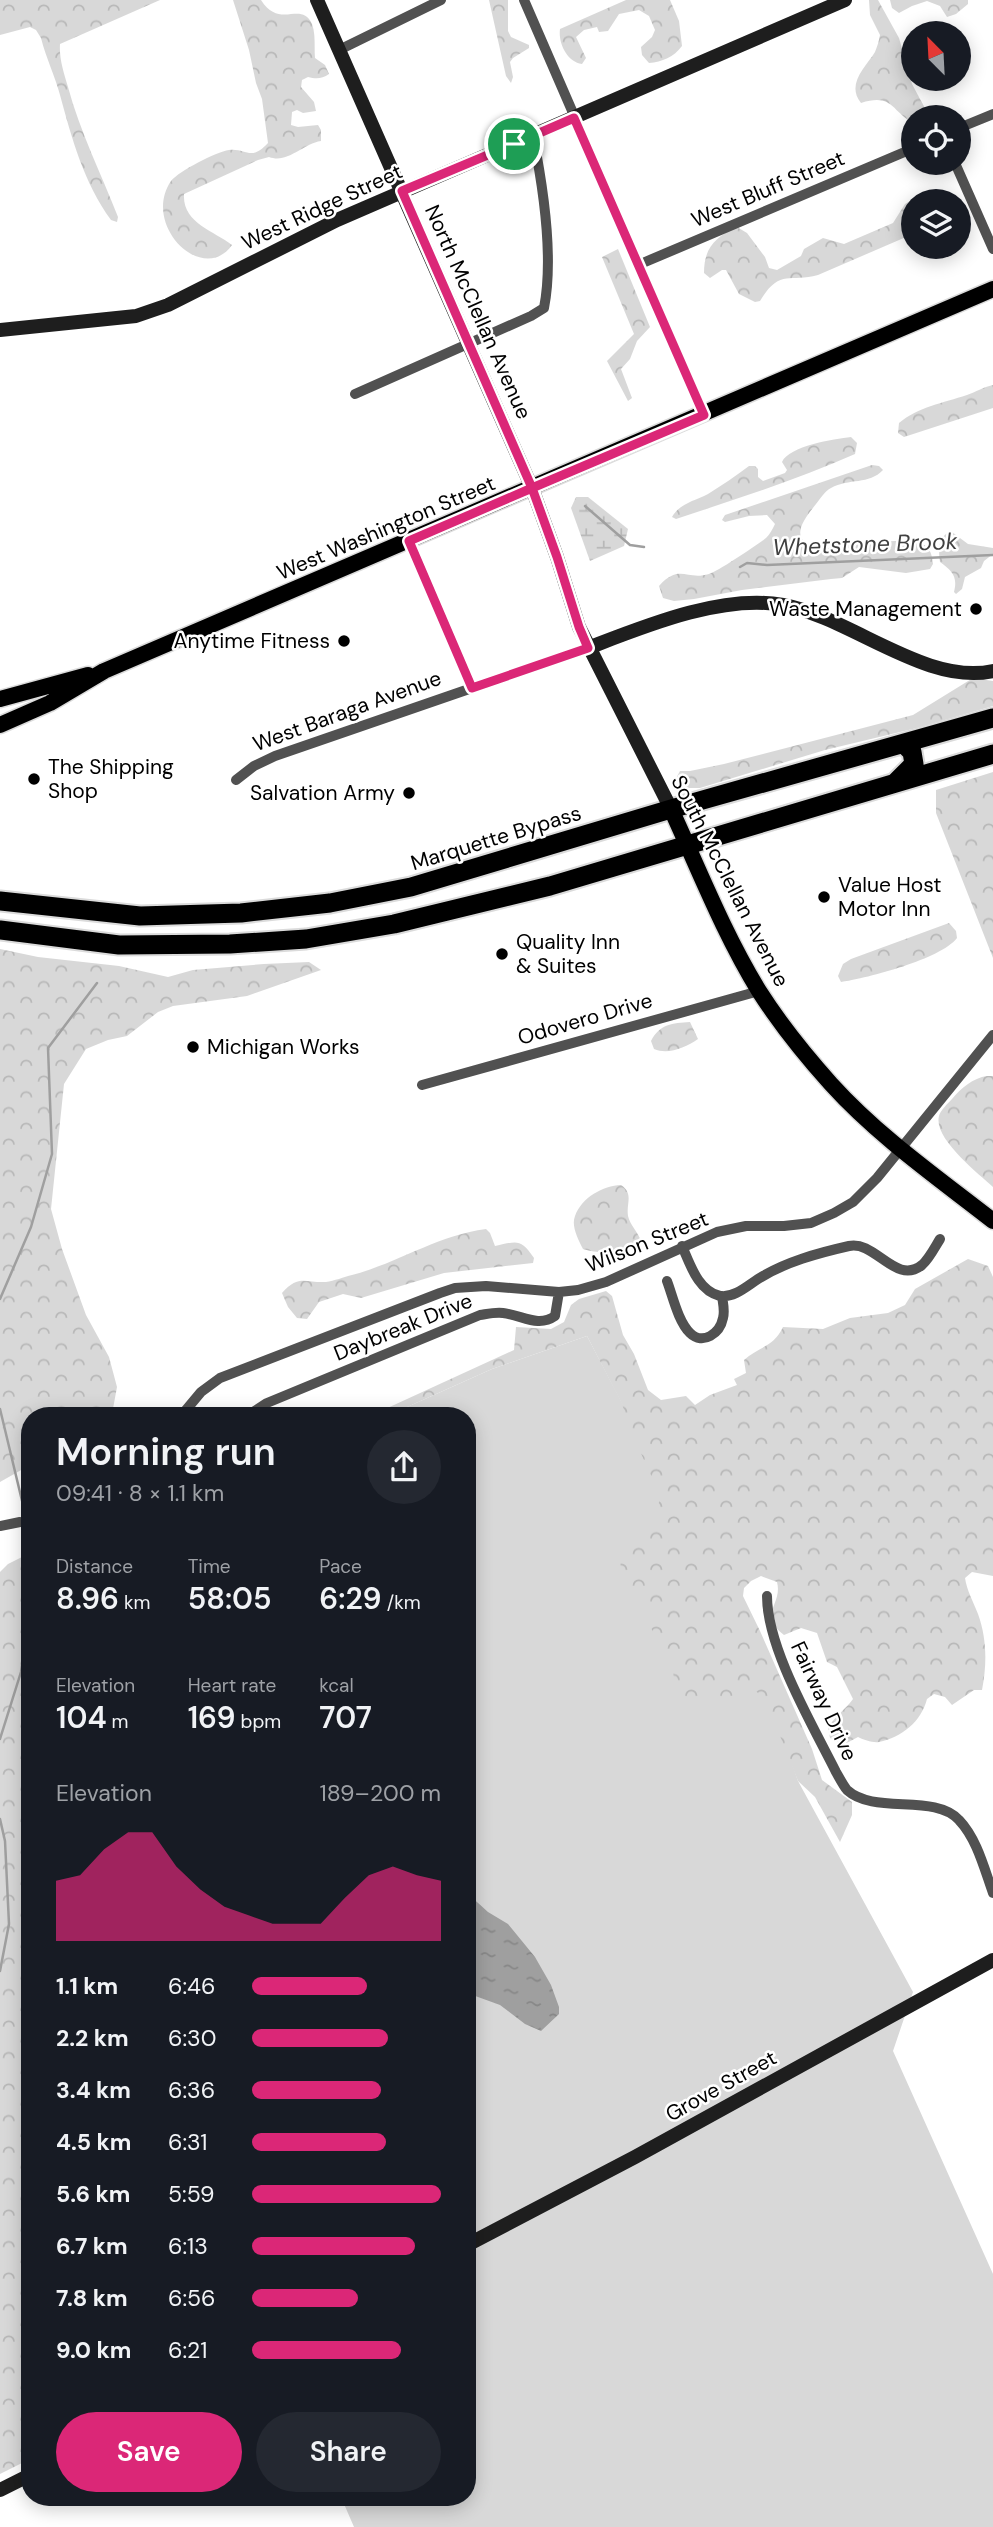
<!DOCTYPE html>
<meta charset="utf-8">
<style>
:root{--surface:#171b24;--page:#242831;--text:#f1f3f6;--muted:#9ea1a6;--accent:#db2777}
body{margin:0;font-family:"DM Sans",sans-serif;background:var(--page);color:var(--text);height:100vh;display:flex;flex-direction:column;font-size:26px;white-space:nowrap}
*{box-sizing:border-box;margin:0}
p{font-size:23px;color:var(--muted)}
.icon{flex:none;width:38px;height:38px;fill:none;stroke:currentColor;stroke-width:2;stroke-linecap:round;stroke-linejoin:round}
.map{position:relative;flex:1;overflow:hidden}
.drawer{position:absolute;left:21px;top:1407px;width:455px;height:1099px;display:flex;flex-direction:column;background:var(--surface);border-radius:28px;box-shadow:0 4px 18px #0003}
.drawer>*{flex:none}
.needle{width:46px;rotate:336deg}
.fabs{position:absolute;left:901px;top:21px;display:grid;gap:14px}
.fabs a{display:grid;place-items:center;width:70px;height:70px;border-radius:50%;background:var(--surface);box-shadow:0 4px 18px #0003;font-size:35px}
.pin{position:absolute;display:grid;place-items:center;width:60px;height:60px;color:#fff;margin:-30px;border:4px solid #fff;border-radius:50%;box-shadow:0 2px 7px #0007}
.round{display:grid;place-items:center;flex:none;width:74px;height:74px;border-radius:37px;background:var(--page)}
.headline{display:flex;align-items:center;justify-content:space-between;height:119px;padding:0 35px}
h1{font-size:38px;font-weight:600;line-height:52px}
.stats{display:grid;grid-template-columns:repeat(3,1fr);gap:10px;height:119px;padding:7px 35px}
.stats div{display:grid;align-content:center}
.stats b{font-size:30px;font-weight:600}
.stats small{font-size:19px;font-weight:400}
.stats p{font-size:19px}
.chart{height:196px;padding:14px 35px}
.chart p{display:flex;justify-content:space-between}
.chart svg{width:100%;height:126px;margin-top:7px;fill:var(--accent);opacity:.7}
.primary-button{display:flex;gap:14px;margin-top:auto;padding:14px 35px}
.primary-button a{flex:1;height:80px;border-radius:42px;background:var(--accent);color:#fff;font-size:28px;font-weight:600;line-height:80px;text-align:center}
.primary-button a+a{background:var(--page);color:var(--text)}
ul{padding:0 35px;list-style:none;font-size:23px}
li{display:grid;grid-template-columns:112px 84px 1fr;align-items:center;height:52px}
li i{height:18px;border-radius:9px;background:var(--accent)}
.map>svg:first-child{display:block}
.green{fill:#d8d8d8}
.forest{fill:url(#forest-crowns)}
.wetland{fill:url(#wetland-marsh)}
.water{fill:url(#water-ripples)}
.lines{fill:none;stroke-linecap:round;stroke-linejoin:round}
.stream{stroke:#9f9f9f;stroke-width:2.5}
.primary-casing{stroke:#dbdbdb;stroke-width:19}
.highway-casing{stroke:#dbdbdb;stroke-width:23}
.street{stroke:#515151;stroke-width:10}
.secondary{stroke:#1e1e1e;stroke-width:14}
.primary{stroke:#000;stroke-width:16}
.highway{stroke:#000;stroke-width:19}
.route-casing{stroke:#fff;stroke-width:14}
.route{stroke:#db2777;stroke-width:9}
.poi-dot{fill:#000;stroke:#fff;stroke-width:2.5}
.labels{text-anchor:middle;stroke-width:5;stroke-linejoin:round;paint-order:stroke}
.street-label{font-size:21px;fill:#000;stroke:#fff}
.poi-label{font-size:21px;fill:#000;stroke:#fff;text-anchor:start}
.water-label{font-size:23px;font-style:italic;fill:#404040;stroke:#fff}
</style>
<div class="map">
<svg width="993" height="2527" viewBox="0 0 993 2527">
<defs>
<pattern id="forest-crowns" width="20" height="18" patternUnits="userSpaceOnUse" patternTransform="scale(1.75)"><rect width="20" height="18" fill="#d8d8d8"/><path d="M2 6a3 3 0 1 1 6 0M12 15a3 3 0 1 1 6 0" fill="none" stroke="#b8b8b8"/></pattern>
<pattern id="wetland-marsh" width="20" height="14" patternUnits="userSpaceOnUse" patternTransform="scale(1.75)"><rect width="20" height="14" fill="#d8d8d8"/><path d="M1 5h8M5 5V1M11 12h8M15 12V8" fill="none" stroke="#b8b8b8"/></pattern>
<pattern id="water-ripples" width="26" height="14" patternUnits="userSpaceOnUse" patternTransform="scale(1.75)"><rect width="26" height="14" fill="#9f9f9f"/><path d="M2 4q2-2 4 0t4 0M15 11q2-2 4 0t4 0" fill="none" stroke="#878787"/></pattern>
</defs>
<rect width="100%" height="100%" fill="#fff"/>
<!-- green -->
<path class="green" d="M587 1336 754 1655 798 1781 913 1992 893 2051 993 2274V2527H354L341 2497H467V1416H387L492 1369Z"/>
<!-- forest -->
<path class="forest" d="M0 0H160L60 44C59 59 64 73 68 87 80 132 101 173 118 217L117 222 111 220C84 183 72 139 60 95 55 76 46 58 41 38L36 30 30 27 0 35Z
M233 0H261C280 30 301 0 312 24 316 35 314 47 315 58L325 65 329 74C322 79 316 79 308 77L302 80 301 87 314 102 316 111 303 113 297 110 292 112 291 125 298 127 318 125 321 130V141C302 144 288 164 269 157L258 160 184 194C182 223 214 231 232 245 203 286 141 225 171 181 179 171 216 152 229 150 247 148 250 162 268 143L262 99 256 83 249 50Z
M489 0H508V31L511 37 529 45V48L513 58 510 62 513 77 511 83 506 76Z
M626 0H670L679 21 682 46C674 57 662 62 649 63L642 55 641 47 652 37 655 30 649 16 639 10 619 14 608 31 599 32 597 27 584 30 576 37 586 58 582 64C567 62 558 43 560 29Z
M869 0H878L899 38 912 84 928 114 926 117H914L913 123C891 111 893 93 861 103 846 84 865 68 875 52 877 47 879 41 880 35L870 15Z
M890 0H968V4L956 14 947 17 940 6 927 1 912 6 899 13 892 8Z
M918 196 924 201H914L913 234 818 275C789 283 780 268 760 301L755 302 739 294 726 270H722L710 278 704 273C704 248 715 237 737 227L747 233 765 257 769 268 777 270 801 256 804 249 823 238 844 244 893 223 905 204Z
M618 249 650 327 637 341 630 359 621 369 632 398 628 401 607 361 634 334 602 257Z
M993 385V408L904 437 898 433 899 423C918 407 943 403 967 395 976 392 983 387 993 385Z
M851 437 857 443 855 454C797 480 736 499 676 519L672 517C680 503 695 501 708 494 722 485 736 476 749 466H755L758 469V477L763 481 785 473 787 470 782 462C789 446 834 439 851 437Z
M872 465 879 466 883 470C869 485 849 478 831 488 825 491 820 499 816 504 801 523 788 541 820 549 840 547 908 535 924 545 931 549 932 556 933 564L930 569 906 573 859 567 842 578 831 579 742 590 694 599 674 601 663 598 659 586C680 563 686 581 709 574 717 572 759 544 766 538 770 534 772 530 775 524L767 515 749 516 725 522 722 520 725 515Z
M952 532 968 544 993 548V554L984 561 981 568 965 577 962 589 956 594 954 592C958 576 952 571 940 562 938 550 938 534 952 532Z
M973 678 993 681V706L921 727 825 750 700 788H686L674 782 680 771H690L724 764 913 715Z
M993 772V958L936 813V790Z
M949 923 956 931 957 938C941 959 868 978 841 982L838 976 843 964 851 959Z
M0 949 38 957 119 966 168 977 193 970 264 964 309 962 321 970 247 996 173 1006 158 1012 127 1036 108 1040 86 1049 64 1084 51 1209 62 1249 86 1315 109 1357 117 1387 112 1414 111 1416H30V1465L0 1482Z
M690 1022 698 1039C685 1048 668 1055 654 1049L651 1041C660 1024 672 1023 690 1022Z
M987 1076H993V1187C978 1173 933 1138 939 1116 940 1111 948 1103 952 1099 961 1088 973 1078 987 1076Z
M621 1185C634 1194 626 1203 628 1216 630 1225 638 1232 641 1241 623 1253 603 1255 583 1249 578 1239 571 1226 575 1216 582 1197 603 1186 621 1185Z
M486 1229 490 1233 495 1246C516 1242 520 1237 534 1258L533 1263 444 1273 361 1298 343 1294 319 1302 307 1319 297 1318 288 1307 282 1293C299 1274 305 1283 326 1282 334 1281 344 1277 352 1275 398 1263 438 1235 486 1229Z
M968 1259 988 1266 993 1277V1576L972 1572 965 1578C967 1591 973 1601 978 1614 987 1639 987 1664 982 1690H974L952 1705 945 1697 934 1694 927 1699C921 1722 902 1737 879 1742 873 1743 864 1740 858 1737L843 1745 830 1738 828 1728C835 1716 845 1710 853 1699L837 1667 827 1662 817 1633 801 1628 784 1635C757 1614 783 1605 777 1582L761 1576 751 1581 744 1588 743 1596 760 1631 812 1749 822 1780 852 1802V1815L840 1842 815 1797 798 1781 766 1701 755 1690C741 1691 733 1696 721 1700 710 1704 697 1705 685 1705L676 1696 673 1671 652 1630 647 1613 629 1587 621 1570 620 1558 650 1526 658 1509 660 1495 633 1436 622 1404 587 1336 492 1369 387 1416H370L514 1350 516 1327 551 1329 564 1322 571 1305 579 1299 606 1291 612 1296 623 1335 634 1354 648 1390 661 1400 686 1396 695 1405 710 1395 737 1385 734 1379 746 1373 744 1360C758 1347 774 1347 783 1327L823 1329 850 1318 888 1313 905 1305 915 1289Z
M30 1553V2459L0 2474V1572L8 1564Z"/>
<!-- wetland -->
<path class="wetland" d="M576 497H588L628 529 624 546 590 561 571 508Z"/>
<!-- water -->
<path class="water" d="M467 1893 488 1912 508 1924 535 1957 551 1985 559 2007V2014L541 2031 525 2024 500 2005 467 1993Z"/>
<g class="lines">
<!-- stream -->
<path class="stream" d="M585 506 630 545 644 547
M740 567 747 563 767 565 993 555
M0 1299 31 1227 52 1154 48 1048 97 983
M0 1409 30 1534
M0 1739 21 1672 30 1610
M0 1819 5 1841 9 1924 0 1971"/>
<!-- primary casing -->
<g class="primary-casing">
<path id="primary" d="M0 699 88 675
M0 725 50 703 104 671 993 289
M671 809C699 870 724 934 759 991 780 1024 805 1055 831 1084 878 1136 938 1178 993 1221"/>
</g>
<!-- highway casing -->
<g class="highway-casing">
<path id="highway" d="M895 783 914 764 912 752 904 744
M0 901 140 916 241 913 330 903 411 887 671 809 993 718
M0 930 119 945 230 944 306 939 394 924 550 886 993 754"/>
</g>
<!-- street -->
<path class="street" d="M524 0 704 415
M339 50 441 0
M959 128 993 114
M955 163 993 249
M638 265 914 148
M355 394 531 316 544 308C554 257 543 186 533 136
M409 541 472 688
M236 780 254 766 275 756 588 648
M422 1085 759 991
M682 1246C690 1264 698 1291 720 1296 734 1298 747 1286 758 1279 785 1262 818 1253 849 1246 875 1240 896 1286 922 1265 929 1259 935 1247 940 1239
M667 1281C673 1297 678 1321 690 1333 703 1346 720 1333 723 1318 725 1311 723 1303 722 1296
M181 1416 201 1392 220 1378 440 1293 455 1288 486 1286 559 1292 578 1290 606 1282 717 1232 746 1226H784L811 1223 834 1213 853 1202 877 1178 993 1035
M247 1416 267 1403 480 1315C487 1314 495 1312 503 1313 522 1315 538 1328 555 1316L559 1292
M0 1526 20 1522
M767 1596C767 1648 812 1724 836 1772 839 1777 843 1785 847 1790 874 1815 935 1793 959 1820 977 1839 984 1868 993 1893"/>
<!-- secondary -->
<path class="secondary" d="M317 0 532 488 557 557 579 627 671 809
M0 330 136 316 168 305 337 220 845 0
M588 648C645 626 722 594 783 605 850 617 926 686 993 671
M467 2245 635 2157 993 1960
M0 2490 30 2475"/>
<!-- primary -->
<use href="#primary" class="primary"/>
<!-- highway -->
<use href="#highway" class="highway"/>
</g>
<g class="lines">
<!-- route casing -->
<g class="route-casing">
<path id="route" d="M514 144 402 191 532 488 409 541 472 688 588 648 579 627 557 557 532 488 704 415 574 118 514 144"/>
</g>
<!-- route -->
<use href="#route" class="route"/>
</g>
<!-- markers -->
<g class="poi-dot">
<circle cx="976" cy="609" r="7"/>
<circle cx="344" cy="641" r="7"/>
<circle cx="34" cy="779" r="7"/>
<circle cx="409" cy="793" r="7"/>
<circle cx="824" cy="897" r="7"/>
<circle cx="502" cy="954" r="7"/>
<circle cx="193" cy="1047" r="7"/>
</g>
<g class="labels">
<!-- street labels -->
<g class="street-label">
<text transform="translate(768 189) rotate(-23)" y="7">West Bluff Street</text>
<text transform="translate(322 207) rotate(-25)" y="7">West Ridge Street</text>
<text transform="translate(478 312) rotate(66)" y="7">North McClellan Avenue</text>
<text transform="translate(386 528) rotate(-23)" y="7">West Washington Street</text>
<text transform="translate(347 711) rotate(-20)" y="7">West Baraga Avenue</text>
<text transform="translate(496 838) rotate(-17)" y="7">Marquette Bypass</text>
<text transform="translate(730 881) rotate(63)" y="7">South McClellan Avenue</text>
<text transform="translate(585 1019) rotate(-16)" y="7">Odovero Drive</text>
<text transform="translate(647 1242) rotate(-22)" y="7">Wilson Street</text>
<text transform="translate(403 1327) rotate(-22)" y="7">Daybreak Drive</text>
<text transform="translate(824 1701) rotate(65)" y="7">Fairway Drive</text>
<text transform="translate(721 2086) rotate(-29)" y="7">Grove Street</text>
</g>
<!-- poi labels -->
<g class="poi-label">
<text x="962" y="616" text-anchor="end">Waste Management</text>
<text x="330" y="648" text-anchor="end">Anytime Fitness</text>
<text x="48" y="774">The Shipping<tspan x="48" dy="24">Shop</tspan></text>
<text x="395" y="800" text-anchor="end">Salvation Army</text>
<text x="838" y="892">Value Host<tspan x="838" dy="24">Motor Inn</tspan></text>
<text x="516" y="949">Quality Inn<tspan x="516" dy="24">&amp; Suites</tspan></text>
<text x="207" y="1054">Michigan Works</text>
</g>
<!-- water labels -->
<g class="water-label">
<text transform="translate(865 544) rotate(-2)" y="8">Whetstone Brook</text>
</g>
</g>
</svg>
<div class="fabs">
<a><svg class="needle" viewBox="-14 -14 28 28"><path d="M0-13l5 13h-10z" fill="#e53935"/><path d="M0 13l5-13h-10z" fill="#9ea1a6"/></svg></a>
<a><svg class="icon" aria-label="locate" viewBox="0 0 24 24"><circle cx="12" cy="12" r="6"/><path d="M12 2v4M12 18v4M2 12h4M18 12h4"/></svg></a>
<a><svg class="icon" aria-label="layers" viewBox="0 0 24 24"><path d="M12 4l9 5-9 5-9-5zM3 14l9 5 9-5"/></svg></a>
</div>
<div class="pin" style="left:514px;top:144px;background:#1e9e55"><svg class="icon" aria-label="arrive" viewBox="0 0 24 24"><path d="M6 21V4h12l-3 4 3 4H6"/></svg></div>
<section class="drawer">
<div class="headline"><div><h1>Morning run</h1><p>09:41 · 8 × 1.1 km</p></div><a class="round"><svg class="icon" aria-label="share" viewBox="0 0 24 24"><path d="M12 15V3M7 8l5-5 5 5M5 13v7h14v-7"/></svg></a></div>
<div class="stats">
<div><p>Distance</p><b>8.96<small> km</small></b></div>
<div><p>Time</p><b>58:05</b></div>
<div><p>Pace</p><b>6:29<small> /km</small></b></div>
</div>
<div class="stats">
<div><p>Elevation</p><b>104<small> m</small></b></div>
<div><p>Heart rate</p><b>169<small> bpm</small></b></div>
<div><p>kcal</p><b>707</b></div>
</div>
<div class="chart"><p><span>Elevation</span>189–200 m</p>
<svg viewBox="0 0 160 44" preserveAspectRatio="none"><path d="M0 44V23L10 21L20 12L30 6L40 6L50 18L60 26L70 32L80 35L90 38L100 38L110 38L120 29L130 21L140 18L150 21L160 23V44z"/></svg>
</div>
<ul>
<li><b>1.1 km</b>6:46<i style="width:61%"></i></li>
<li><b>2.2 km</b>6:30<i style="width:72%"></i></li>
<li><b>3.4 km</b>6:36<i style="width:68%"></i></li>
<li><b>4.5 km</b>6:31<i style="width:71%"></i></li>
<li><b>5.6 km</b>5:59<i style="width:100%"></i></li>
<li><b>6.7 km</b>6:13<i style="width:86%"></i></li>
<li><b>7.8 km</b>6:56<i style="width:56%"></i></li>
<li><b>9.0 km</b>6:21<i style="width:79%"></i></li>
</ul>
<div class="primary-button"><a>Save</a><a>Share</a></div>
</section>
</div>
